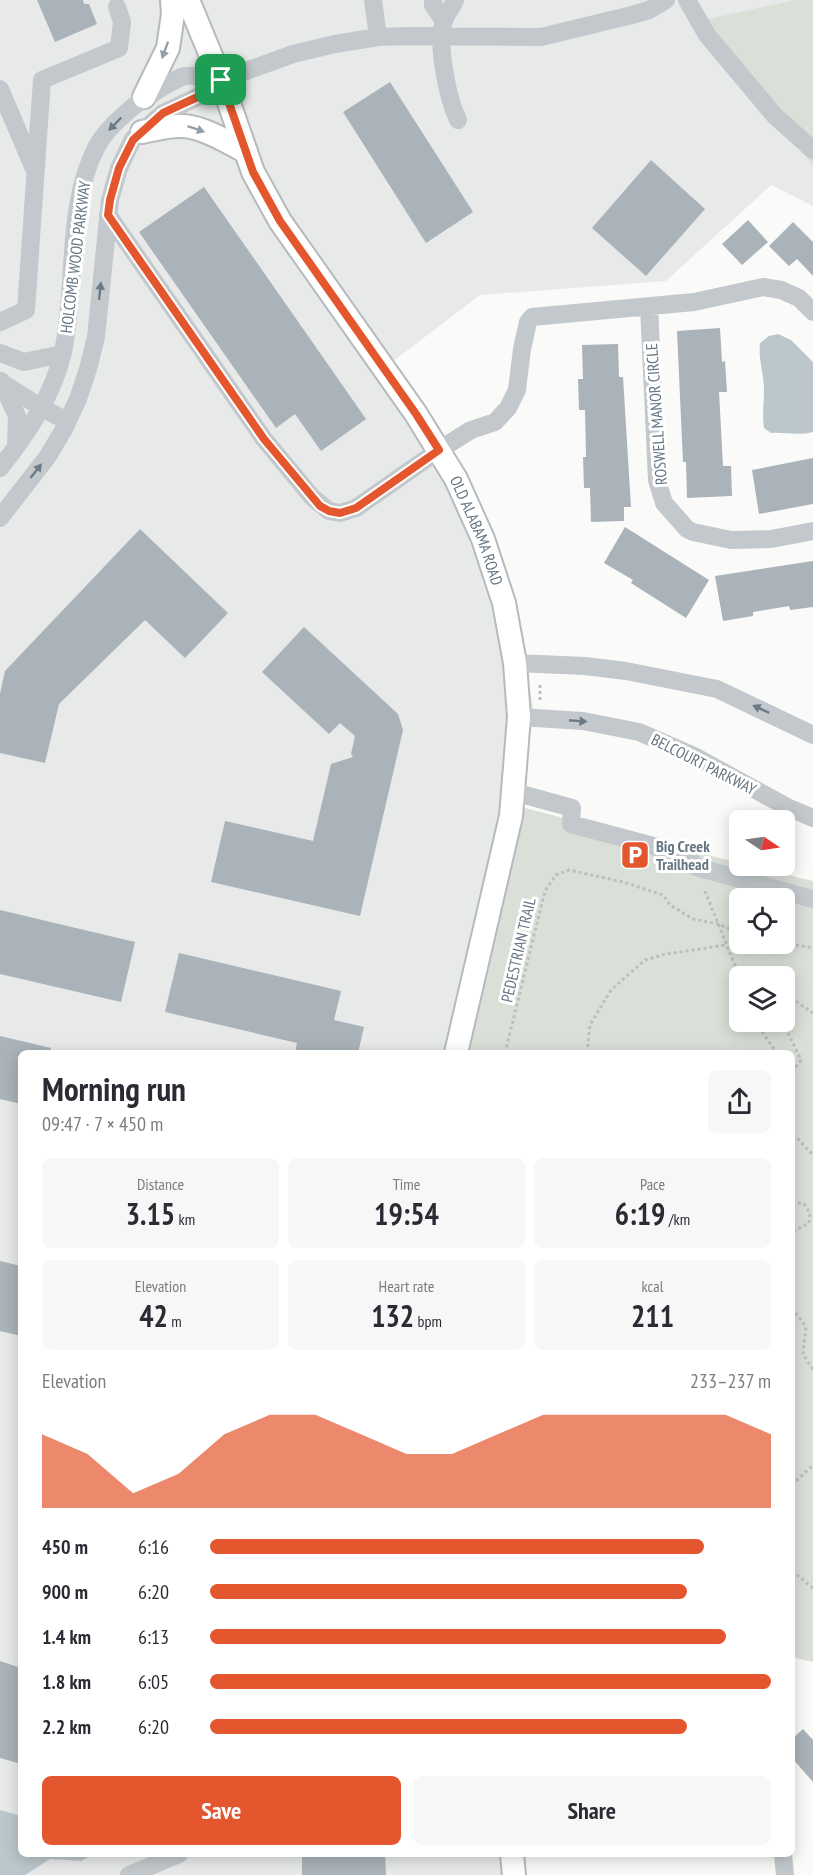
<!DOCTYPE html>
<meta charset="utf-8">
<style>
:root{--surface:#fff;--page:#f7f7f7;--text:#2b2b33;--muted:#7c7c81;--accent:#e4572e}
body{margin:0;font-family:"PT Sans Narrow",sans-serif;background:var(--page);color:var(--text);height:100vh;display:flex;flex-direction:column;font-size:22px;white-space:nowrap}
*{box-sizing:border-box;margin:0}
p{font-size:20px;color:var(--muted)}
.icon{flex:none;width:33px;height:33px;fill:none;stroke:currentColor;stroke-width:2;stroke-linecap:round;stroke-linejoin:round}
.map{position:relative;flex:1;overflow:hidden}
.panel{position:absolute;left:18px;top:1050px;width:777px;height:807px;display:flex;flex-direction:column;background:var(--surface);border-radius:9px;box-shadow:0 3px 15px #0003}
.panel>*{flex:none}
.needle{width:39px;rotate:103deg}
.controls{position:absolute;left:729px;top:810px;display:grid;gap:12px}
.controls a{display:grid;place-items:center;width:66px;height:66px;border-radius:9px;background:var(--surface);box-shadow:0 3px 15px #0003;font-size:30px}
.pin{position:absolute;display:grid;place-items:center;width:51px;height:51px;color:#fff;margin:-26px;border-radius:12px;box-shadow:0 3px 9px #0006}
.round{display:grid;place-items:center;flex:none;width:63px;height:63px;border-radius:9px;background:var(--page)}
.overview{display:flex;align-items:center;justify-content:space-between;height:102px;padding:0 24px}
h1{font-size:33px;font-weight:800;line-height:45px}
.figures{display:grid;grid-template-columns:repeat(3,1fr);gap:9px;height:102px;padding:6px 24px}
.figures div{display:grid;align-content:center;border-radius:9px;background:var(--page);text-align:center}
.figures b{font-size:30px;font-weight:800}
.figures small{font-size:16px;font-weight:400}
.figures p{font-size:16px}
.chart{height:168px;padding:12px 24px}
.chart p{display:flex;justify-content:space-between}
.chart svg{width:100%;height:108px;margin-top:6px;fill:var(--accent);opacity:.7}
.button{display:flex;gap:12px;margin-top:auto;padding:12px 24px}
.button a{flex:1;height:69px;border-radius:9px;background:var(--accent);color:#fff;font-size:24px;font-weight:800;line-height:69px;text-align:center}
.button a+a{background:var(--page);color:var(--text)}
ul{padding:0 24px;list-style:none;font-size:20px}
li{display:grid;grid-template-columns:96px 72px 1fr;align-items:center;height:45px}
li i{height:15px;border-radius:8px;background:var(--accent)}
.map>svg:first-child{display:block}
.built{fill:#e8e9e9}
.green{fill:#dadfd7;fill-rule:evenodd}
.water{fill:#bbc7cb}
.building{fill:#aab3b9}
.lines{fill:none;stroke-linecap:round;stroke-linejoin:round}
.major-casing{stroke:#b5babe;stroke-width:26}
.path{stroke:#bbbfc2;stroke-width:3;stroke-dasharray:3 3;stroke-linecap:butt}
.minor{stroke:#c3c8cc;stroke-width:18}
.major{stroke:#fff;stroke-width:22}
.oneway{fill:#939fa8}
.oneway2{fill:#6a7a87}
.route-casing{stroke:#fff;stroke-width:12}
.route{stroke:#e4572e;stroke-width:8}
.labels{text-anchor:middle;stroke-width:6;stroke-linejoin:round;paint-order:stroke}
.street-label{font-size:16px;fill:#657683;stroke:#fff}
.poi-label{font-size:16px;font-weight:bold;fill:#657683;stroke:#fff;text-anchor:start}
</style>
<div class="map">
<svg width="813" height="1875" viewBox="0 0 813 1875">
<rect width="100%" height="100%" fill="#fafaf8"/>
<!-- built -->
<path class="built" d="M0 0H813V206L771 185 666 281 480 295 379 372 428 436 505 587 533 705 520 814 466 1053H21V1854H510L512 1875H0Z"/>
<!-- green -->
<path class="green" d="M795 0H813V166L704 20Z
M521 807 739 863 740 866H751L813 881V1662L792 1657V1053H466ZM740 898H784V944H740ZM740 976H784V1022H740Z"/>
<!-- water -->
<path class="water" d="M778 334 791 340 813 362V432C799 436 785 432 771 433L764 428C762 415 764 404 764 390 764 374 758 359 760 343L769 336Z
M0 1810 21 1816V1854H94L81 1861 50 1859 25 1875H0Z"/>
<!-- building -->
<path class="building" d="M37 0H83L84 4H89L97 24 55 42Z
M390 82 473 212 426 243 343 112Z
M651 160 705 209 646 276 592 228Z
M204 187 366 419 321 451 295 414 276 428 139 232Z
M748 220 768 242 742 265 722 244Z
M793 222 813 242V276L797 259 789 266 769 246Z
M720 328 722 362 725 361 727 392H719L723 466H731L732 496 687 498 686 462H683L677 331Z
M618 344 619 377H623L631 507H624V521L591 522 590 488H584L583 457H586L585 410H579L578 379H583L582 345Z
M813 458V504L759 514 752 470Z
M625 527 709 580 686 618 631 583 633 580 604 563Z
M140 529 228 613 185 658 145 620 59 704 45 763 0 753V694L5 671Z
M813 561V607L790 610 789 606 753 612V616L723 621 715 576Z
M304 627 398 714 403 730 360 916 211 882 225 821 313 841 331 764 353 757 351 754 355 736 340 723 329 734 262 672Z
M0 910 135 942 121 1002 0 974Z
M179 953 341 991 334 1020 364 1027 358 1053H295L297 1043 165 1012Z
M0 1036 51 1048V1053H21V1104L0 1099Z
M0 1261 21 1266V1336L0 1331Z
M0 1661 21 1668V1751L18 1763 0 1758Z
M803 1729 813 1740V1782L792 1758V1739Z
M302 1854H385L386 1875H302Z"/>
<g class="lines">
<!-- major casing -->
<g class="major-casing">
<g id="major">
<path id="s1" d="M188 0 221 80 253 172 280 221 416 414 456 479 483 539 504 603 515 663 519 717 511 816 456 1053"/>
<path d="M144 97 168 48 173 14 172 0"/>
<path d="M142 132C156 129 170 125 184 126 203 127 230 143 246 152"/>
<path d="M512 1854 514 1875"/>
</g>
</g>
<!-- path -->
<path class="path" d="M540 685V701
M705 891 740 978
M784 943 813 948
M784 1016 797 1002 813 1013
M755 1022 777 1053
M783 1022 801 1060 793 1070 792 1069
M505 1053 545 891 556 875 569 870 623 882 663 895 670 905 693 919 718 924 740 933
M587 1053 590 1025 611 990 645 960 666 954 726 945
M792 1136 797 1138 813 1155
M792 1202 804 1204 810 1213 809 1223 792 1232
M792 1308 806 1327 803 1354 813 1370
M792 1485 813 1465
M792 1571 813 1588"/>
<!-- minor -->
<path class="minor" d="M373 0 378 37
M433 0V5L444 21
M455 0C453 7 446 13 444 21 436 43 448 99 458 120
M687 0 707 35 775 116 813 150
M0 89 35 171
M108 215 264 439 312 497 329 511 340 513 356 508 439 450 471 430 495 422 508 408 517 390 522 349 528 322 532 317 694 302 763 287 781 290 799 298 813 312
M649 306 657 480 664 503 687 529 693 532 731 540 771 539 813 531
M0 322 26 310 42 80 119 48 122 22 117 7
M0 353 24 362 62 354
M1 381 17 416 16 446
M1 382 42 408 67 421
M0 468C27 434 53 396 63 352 77 286 65 207 97 146 106 130 120 118 134 106 143 99 174 79 185 76 193 74 212 79 221 80
M0 518 48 456 64 429 78 399 88 369 96 337 110 200 119 168 133 139 163 113 204 94 221 80 293 54 335 44 378 37 411 36 541 37 632 15 649 10 666 0
M515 663 585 666 626 671 717 689 813 735
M519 717 583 721 639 732 694 756 787 807 813 818
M514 792 572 808 571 824 687 855 696 867 813 899
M783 1854 785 1875
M129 1875 179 1854"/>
<!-- major -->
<use href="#major" class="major"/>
</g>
<!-- one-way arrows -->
<defs><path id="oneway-solid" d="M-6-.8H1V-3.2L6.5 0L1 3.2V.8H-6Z" transform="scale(1.5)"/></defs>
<g class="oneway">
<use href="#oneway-solid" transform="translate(165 50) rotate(110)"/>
<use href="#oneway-solid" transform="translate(196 129) rotate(19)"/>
</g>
<g class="oneway2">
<use href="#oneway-solid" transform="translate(115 124) rotate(134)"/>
<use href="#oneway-solid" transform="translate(100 291) rotate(-84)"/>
<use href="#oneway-solid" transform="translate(36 471) rotate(-52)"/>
<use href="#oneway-solid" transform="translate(761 709) rotate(-155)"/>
<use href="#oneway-solid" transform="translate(578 721) rotate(5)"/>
</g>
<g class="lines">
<!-- route casing -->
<g class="route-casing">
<path id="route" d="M221 80 253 172 280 221 416 414 439 450 356 508 340 513 329 511 320 506 264 439 108 215 110 200 119 168 133 140 163 113 204 94Z"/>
</g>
<!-- route -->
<use href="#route" class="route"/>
</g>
<!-- icons -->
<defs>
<g id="parking-square" transform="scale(1.5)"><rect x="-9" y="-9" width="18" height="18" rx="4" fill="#e4572e" stroke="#fff"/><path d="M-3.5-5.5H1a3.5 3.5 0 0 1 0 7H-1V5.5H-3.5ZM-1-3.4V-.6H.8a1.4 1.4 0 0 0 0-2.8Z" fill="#fff"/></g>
</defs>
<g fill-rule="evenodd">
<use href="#parking-square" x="635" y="855"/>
</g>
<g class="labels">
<!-- street labels -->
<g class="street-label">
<text transform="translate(75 257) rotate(-83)" y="6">HOLCOMB WOOD PARKWAY</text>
<text transform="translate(656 414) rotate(-94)" y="6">ROSWELL MANOR CIRCLE</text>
<text dy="6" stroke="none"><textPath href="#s1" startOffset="608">OLD ALABAMA ROAD</textPath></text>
<text transform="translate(704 764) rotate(27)" y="6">BELCOURT PARKWAY</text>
<text transform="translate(518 950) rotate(-77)" y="6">PEDESTRIAN TRAIL</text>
</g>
<!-- poi labels -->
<g class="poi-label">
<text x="656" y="852">Big Creek<tspan x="656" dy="18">Trailhead</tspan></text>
</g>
</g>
</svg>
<div class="controls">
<a><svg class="needle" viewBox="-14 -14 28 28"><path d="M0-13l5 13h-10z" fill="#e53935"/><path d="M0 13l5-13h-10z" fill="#7c7c81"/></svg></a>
<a><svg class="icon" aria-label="locate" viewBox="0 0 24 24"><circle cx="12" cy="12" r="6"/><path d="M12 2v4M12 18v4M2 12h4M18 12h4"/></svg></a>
<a><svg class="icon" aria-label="layers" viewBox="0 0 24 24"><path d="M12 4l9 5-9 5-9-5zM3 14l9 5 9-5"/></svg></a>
</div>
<div class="pin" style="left:221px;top:80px;background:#1e9e55"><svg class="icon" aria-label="arrive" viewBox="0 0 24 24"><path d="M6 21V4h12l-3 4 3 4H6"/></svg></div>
<section class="panel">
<div class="overview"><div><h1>Morning run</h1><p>09:47 · 7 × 450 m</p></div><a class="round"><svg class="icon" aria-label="share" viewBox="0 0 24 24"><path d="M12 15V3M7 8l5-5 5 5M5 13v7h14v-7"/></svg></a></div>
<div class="figures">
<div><p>Distance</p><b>3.15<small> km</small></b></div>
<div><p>Time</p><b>19:54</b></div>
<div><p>Pace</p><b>6:19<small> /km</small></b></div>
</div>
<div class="figures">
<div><p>Elevation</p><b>42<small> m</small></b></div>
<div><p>Heart rate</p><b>132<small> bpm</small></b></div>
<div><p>kcal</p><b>211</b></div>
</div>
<div class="chart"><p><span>Elevation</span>233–237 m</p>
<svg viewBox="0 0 160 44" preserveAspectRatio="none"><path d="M0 44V14L10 22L20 38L30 30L40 14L50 6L60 6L70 14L80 22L90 22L100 14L110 6L120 6L130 6L140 6L150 6L160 14V44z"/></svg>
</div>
<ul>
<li><b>450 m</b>6:16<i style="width:88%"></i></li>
<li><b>900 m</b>6:20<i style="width:85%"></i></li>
<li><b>1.4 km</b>6:13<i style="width:92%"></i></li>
<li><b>1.8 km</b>6:05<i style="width:100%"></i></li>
<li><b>2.2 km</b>6:20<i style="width:85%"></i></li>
</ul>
<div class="button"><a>Save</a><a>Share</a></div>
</section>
</div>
